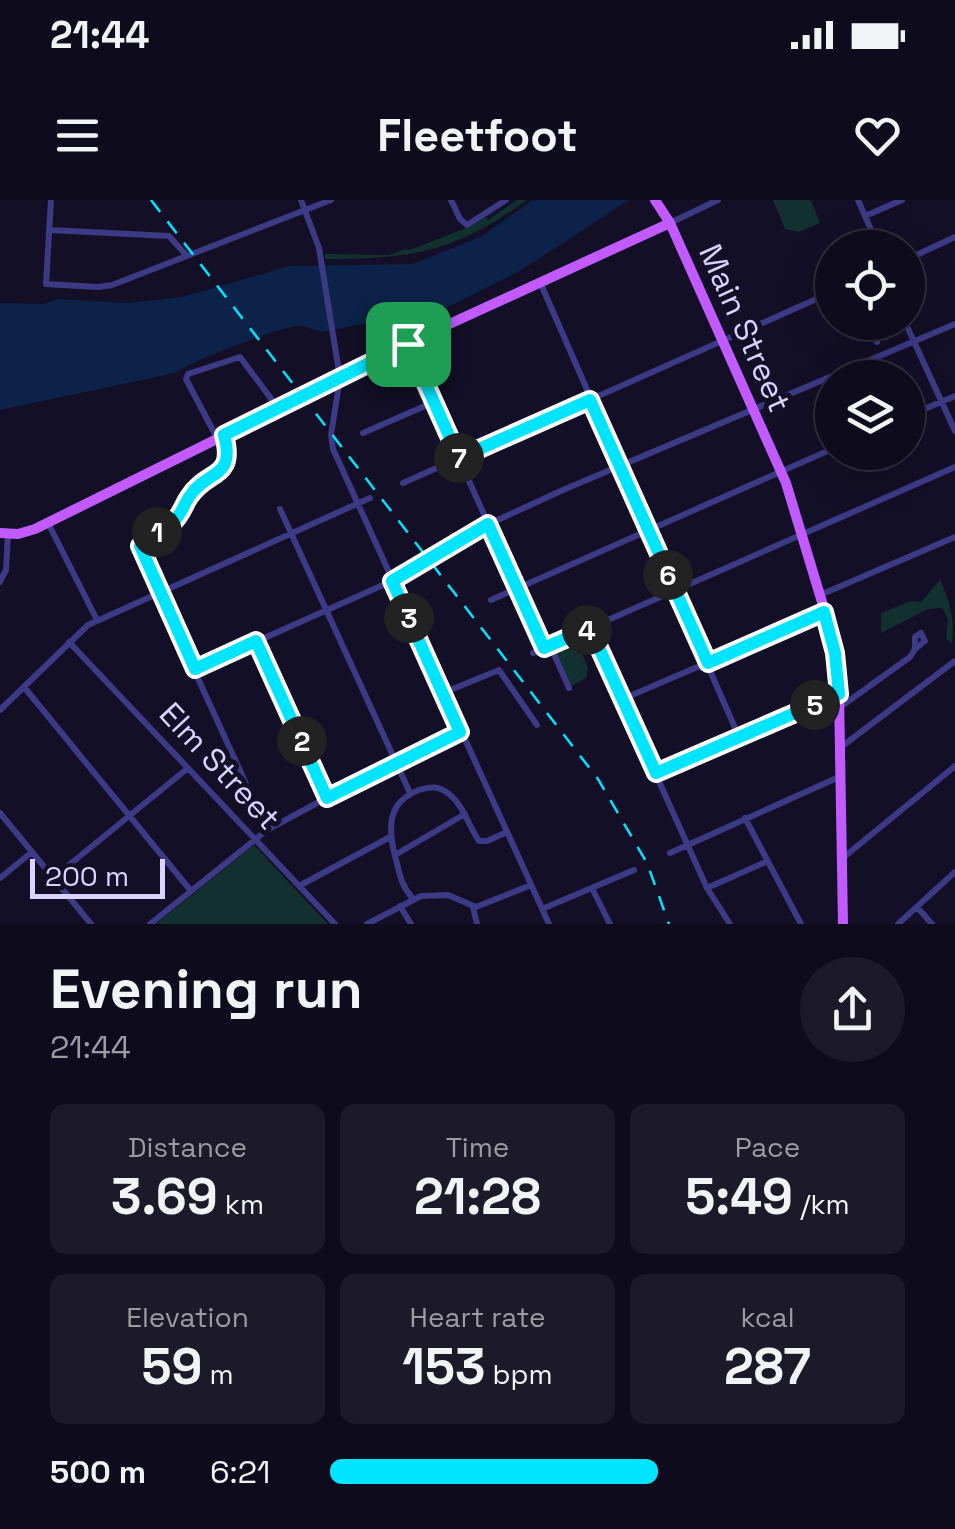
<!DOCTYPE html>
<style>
:root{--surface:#0e0b1c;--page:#1c1929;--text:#f1f3f6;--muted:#9b9ba3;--line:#2e2b3b;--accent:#00e5ff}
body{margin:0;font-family:"Space Grotesk",sans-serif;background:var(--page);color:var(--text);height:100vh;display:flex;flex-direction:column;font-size:38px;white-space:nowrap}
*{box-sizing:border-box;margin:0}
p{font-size:32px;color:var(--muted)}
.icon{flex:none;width:55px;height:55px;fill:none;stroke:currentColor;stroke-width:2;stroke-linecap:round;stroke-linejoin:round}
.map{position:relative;height:724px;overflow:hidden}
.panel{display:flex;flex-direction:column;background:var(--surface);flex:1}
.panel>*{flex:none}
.buttons{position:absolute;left:815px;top:30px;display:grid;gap:20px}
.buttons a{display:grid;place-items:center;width:110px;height:110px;border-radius:50%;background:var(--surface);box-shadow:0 10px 40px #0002,0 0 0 2px var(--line);font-size:50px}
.scale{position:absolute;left:30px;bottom:25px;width:135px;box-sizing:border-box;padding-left:10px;border:5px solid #d9d4ff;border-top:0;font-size:28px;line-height:35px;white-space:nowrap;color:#d9d4ff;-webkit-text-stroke:8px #130f26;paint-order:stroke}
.pin{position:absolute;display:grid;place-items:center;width:85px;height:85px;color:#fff;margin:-42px;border-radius:20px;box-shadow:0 5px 15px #0006}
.km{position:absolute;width:50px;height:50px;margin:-25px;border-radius:50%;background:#222;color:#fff;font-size:28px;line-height:50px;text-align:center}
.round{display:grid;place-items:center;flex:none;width:105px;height:105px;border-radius:52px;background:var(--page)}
.headline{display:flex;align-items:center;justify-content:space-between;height:170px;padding:0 50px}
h1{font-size:55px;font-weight:700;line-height:75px}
.metrics{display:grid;grid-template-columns:repeat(3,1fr);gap:15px;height:170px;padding:10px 50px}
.metrics div{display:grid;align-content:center;border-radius:15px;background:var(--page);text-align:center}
.metrics b{font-size:50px;font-weight:700}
.metrics small{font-size:28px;font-weight:400}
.metrics p{font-size:28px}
ul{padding:0 50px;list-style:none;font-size:32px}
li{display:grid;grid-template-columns:160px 120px 1fr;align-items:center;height:75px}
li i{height:25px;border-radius:12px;background:var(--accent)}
.status{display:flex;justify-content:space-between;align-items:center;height:70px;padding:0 50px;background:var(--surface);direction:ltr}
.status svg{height:28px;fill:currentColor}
header{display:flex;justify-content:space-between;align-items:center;height:130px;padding:0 50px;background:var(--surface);font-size:45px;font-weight:700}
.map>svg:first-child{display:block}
.green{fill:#12302f}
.water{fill:#0c2248}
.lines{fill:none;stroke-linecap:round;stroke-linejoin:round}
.minor{stroke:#3d3a85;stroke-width:6}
.major{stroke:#c25bff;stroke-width:10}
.rail{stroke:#00e5ff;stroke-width:2.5;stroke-dasharray:15 12;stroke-linecap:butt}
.route-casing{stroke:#fff;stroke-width:20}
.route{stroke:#00e5ff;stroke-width:12}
.labels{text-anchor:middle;stroke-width:10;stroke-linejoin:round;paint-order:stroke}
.street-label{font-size:32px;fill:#d9d4ff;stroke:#130f26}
</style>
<div class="status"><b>21:44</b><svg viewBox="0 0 49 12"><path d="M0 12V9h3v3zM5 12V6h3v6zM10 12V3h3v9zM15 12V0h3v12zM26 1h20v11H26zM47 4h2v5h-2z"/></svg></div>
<header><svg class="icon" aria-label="menu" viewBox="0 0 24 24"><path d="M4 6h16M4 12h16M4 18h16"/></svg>Fleetfoot<svg class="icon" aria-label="heart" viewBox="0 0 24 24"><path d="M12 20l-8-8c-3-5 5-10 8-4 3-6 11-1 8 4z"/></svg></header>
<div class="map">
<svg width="955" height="724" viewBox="0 0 955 724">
<rect width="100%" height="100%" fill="#130f26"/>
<!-- green -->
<path class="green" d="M517 0H527C454 52 413 59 325 59V54L389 55 405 49 410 50 471 26 486 17 488 20Z
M773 0H811L820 23 799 32 785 29Z
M940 380C950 400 955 421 952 443L946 439 948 419 942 408 928 409 881 433V413L911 401 921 402Z
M577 440 588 468 586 478 571 486 555 449Z
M254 645 328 724H156Z"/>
<!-- water -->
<path class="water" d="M533 0H629L520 71 448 107 321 132C314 130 306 126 299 126 284 125 187 163 175 173L0 210V103L44 104 58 99 127 103 183 97 289 66 413 64 482 36Z"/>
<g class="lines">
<!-- minor -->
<path class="minor" d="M51 0 46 84 98 87 112 85 331 0
M301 0 319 48 340 178 331 235 333 249 549 724
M451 0 460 19 467 25 506 0
M858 0 879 48
M865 16 902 0
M670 23 718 0
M50 30 169 36 187 56
M908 59 955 37
M540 82 739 537
M868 122 877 142
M905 122 955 231
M408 145 544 448
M908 216 955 196
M363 233 434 202
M224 236 228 258 224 267 195 289 176 320 141 342 140 351 267 630
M217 238 186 179 188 174 240 157 278 208
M403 283 832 92
M280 309 410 593
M48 323 97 420
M0 382 6 370 8 334
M820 395 955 337
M491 400 832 249
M590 428 707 688 730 724
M921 433 925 441 915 449V437Z
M256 441 327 597
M69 442 335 724
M550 445 569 488
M533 453 955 267
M195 469 392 381 489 324 563 290 955 124
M24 487 191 691
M443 493 499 470 537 525
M623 499 825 412
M839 508 910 457 915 449
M0 510 88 425 370 298
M841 547 955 461
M656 573 838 495
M0 613 91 724
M745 618 801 724
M670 653 839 577
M395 655 465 614
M844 657 955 566
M0 678 32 652
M53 678 188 568
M299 686 390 637
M592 688 610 724
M707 688 768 661
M413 699C400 684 400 674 395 656 388 628 387 602 419 590 431 586 439 586 449 594 464 606 468 625 479 641H487L507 632
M400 706 411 724
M473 707 477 724
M917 707 932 724
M542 709 634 670
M150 724 267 630 371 574 461 532
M367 724 421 696 448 695 476 707 531 685
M898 724 955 672"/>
<!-- major -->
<path class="major" d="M655 0 670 23 786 283 825 412 835 453 839 494 843 724
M0 333 18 334 35 329 445 126 670 23"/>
<!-- rail -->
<path class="rail" d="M151 0 598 579 647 663 669 724"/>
</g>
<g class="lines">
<!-- route casing -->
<g class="route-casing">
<path id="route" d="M408 144 459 258 590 200 708 463 824 412 835 453 839 494 656 573 590 428 544 448 488 324 392 381 460 532 327 598 256 441 195 469 140 346C148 334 161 332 172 323 181 316 183 306 189 297 208 268 236 280 224 235Z"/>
</g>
<!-- route -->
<use href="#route" class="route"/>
</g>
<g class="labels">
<!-- street labels -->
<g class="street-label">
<text transform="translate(745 128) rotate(66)" y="11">Main Street</text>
<text transform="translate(220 566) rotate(47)" y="11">Elm Street</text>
</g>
</g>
</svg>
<div class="buttons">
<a><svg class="icon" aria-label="locate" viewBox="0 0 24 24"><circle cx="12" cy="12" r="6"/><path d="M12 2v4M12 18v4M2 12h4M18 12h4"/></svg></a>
<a><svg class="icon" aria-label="layers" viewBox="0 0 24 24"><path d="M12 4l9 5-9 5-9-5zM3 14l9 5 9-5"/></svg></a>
</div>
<div class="scale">200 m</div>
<div class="pin" style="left:408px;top:144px;background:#1e9e55"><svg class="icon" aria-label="arrive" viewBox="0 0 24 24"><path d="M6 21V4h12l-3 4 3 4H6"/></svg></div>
<b class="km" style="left:157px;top:332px">1</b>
<b class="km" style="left:302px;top:541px">2</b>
<b class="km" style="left:409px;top:418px">3</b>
<b class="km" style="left:587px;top:430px">4</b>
<b class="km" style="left:815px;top:505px">5</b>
<b class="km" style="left:668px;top:375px">6</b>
<b class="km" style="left:459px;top:258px">7</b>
</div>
<section class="panel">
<div class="headline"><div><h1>Evening run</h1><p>21:44</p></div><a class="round"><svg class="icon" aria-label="share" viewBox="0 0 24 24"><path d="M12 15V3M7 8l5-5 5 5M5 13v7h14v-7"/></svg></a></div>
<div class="metrics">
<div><p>Distance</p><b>3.69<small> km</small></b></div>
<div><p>Time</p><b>21:28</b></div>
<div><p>Pace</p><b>5:49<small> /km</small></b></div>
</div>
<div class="metrics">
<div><p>Elevation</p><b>59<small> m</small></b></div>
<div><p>Heart rate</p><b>153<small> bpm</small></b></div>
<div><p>kcal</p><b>287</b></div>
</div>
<ul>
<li><b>500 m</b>6:21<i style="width:57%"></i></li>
</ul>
</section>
